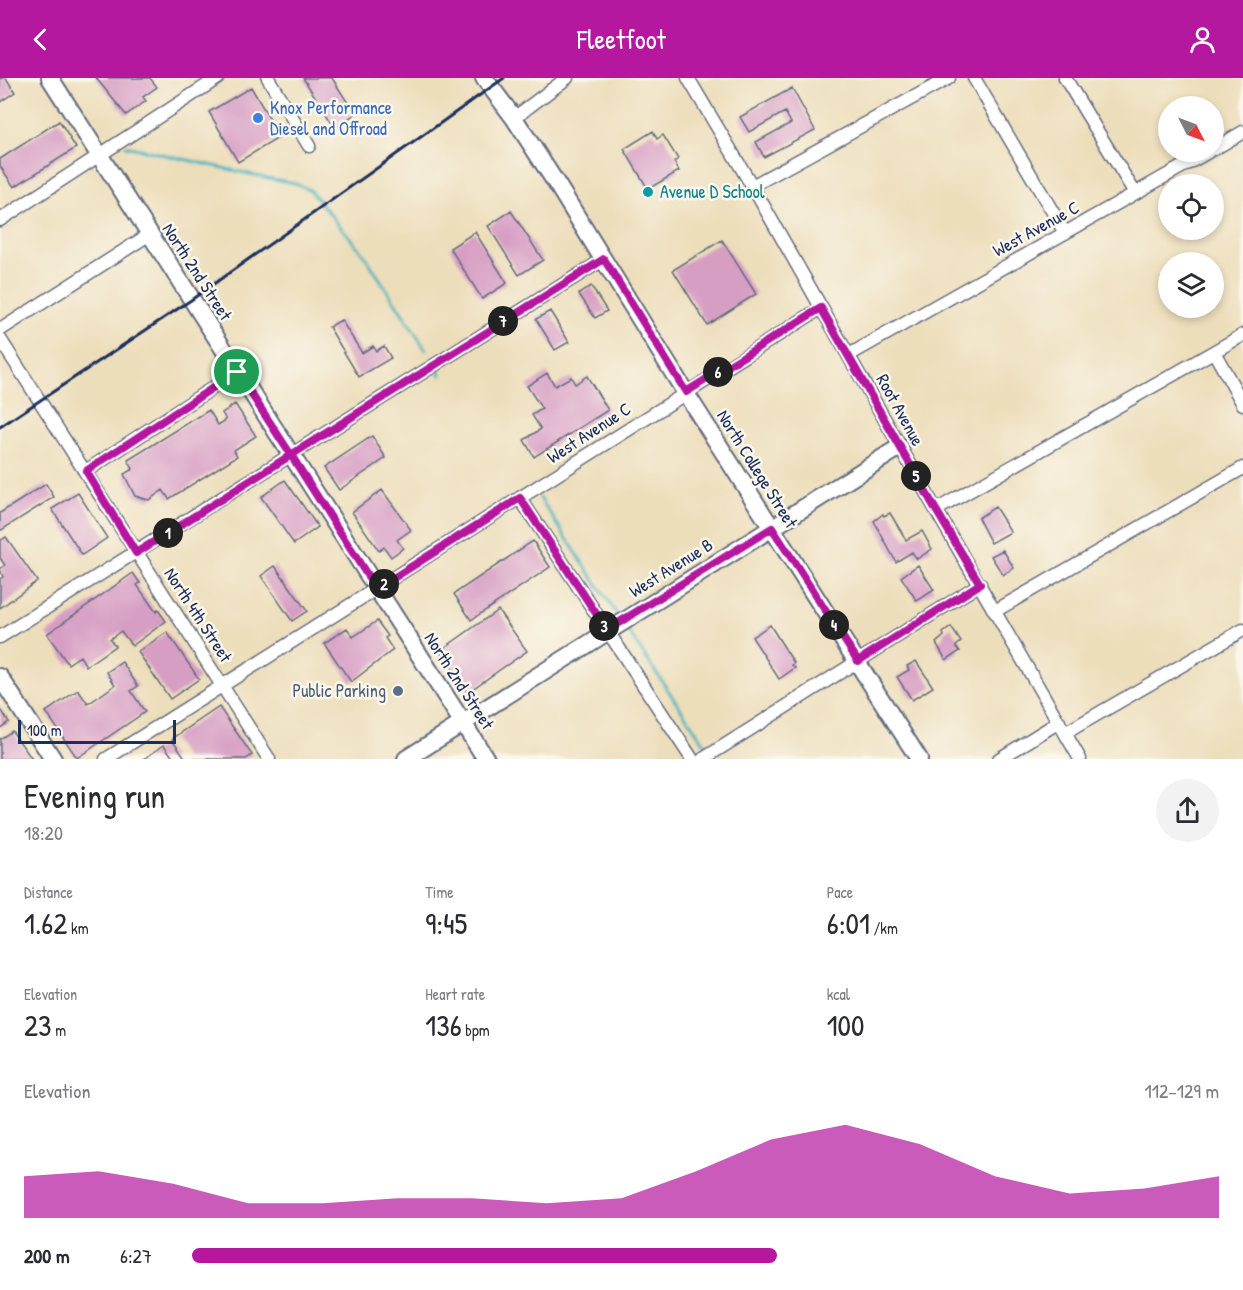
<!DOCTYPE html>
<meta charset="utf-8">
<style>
:root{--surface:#fff;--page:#f2f2f3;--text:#2b2b33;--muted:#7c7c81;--accent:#b5179e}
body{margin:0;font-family:"Patrick Hand",sans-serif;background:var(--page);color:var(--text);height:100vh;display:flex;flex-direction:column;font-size:22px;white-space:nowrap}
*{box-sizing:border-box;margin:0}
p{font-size:20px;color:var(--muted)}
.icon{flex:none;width:33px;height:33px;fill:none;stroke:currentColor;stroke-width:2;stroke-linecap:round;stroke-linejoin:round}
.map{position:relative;height:681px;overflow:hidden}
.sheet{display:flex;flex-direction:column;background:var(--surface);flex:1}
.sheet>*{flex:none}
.needle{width:39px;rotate:132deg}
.fabs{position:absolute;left:1158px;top:18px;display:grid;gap:12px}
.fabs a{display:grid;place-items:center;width:66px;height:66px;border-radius:50%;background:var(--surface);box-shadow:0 3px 9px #0003;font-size:30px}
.scale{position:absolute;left:18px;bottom:15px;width:158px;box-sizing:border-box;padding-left:6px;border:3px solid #1b2f5e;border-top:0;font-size:16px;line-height:21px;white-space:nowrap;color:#1b2f5e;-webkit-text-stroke:4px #fbf7ec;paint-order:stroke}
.pin{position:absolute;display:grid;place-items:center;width:51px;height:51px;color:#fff;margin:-26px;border:3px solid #fff;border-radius:50%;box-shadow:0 2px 6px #0007}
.km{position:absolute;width:30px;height:30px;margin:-15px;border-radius:50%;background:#222;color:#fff;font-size:16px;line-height:30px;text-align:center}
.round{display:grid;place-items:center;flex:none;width:63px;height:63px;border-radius:32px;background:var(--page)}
.headline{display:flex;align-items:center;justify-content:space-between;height:102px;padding:0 24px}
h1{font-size:33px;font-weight:600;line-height:45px}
.figures{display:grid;grid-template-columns:repeat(3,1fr);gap:9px;height:102px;padding:6px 24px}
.figures div{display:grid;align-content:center}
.figures b{font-size:30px;font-weight:600}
.figures small{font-size:16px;font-weight:400}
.figures p{font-size:16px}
.chart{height:168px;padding:12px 24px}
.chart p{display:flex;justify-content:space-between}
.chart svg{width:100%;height:108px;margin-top:6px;fill:var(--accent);opacity:.7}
ul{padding:0 24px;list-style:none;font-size:20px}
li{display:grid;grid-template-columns:96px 72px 1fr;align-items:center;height:45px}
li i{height:15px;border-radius:8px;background:var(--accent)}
header{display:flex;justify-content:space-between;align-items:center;height:78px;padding:0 24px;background:var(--accent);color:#fff;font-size:27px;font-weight:600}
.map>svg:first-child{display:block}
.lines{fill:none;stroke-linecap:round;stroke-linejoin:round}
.stream{stroke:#43b1be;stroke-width:3}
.building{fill:#d79ec4}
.minor-casing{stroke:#646c7f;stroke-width:15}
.tertiary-casing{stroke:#646c7f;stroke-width:20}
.minor{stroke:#fff;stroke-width:12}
.tertiary{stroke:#fff;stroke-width:16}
.rail{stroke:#1b2f5e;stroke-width:3}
.route-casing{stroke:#fff;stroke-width:12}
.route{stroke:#b5179e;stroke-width:8}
.shop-dot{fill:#3f7fe0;stroke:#fbf7ec;stroke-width:2}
.culture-dot{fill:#0f9aa8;stroke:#fbf7ec;stroke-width:2}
.service-dot{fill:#5c6f8a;stroke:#fbf7ec;stroke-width:2}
.labels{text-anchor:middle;stroke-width:5;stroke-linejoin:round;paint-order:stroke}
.shop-label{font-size:18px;fill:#366cbe;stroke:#fbf7ec;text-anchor:start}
.culture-label{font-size:18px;fill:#0d838f;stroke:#fbf7ec;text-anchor:start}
.street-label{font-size:18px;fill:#1b2f5e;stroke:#fbf7ec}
.service-label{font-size:18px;fill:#4e5e75;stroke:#fbf7ec;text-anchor:end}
</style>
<header><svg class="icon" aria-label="back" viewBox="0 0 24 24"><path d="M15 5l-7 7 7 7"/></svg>Fleetfoot<svg class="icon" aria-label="person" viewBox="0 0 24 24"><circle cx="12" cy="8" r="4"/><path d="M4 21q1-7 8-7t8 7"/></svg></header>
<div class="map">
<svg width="1243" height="681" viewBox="0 0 1243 681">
<rect width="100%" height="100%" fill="#fbf7ec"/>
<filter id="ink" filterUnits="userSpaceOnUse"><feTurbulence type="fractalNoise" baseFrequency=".0167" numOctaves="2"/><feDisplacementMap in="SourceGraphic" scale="12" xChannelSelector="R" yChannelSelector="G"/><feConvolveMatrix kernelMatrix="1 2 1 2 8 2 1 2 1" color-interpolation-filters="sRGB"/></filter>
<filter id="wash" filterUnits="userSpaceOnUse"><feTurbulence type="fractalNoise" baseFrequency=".008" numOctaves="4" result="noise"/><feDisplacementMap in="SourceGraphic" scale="24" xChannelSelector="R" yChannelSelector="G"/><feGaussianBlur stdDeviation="1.35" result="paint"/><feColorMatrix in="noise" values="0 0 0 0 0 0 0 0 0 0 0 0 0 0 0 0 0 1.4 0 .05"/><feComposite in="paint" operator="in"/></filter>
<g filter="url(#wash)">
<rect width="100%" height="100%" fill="#eddebb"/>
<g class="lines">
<!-- stream -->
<path class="stream" d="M126 68 263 99 295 105 310 112 365 178 426 272
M438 291 441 297
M540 420 620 541
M625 549 709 672"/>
</g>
<g id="blocks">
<!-- building -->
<path class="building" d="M0 0H6L15 14 0 24Z
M96 0H150L157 9 143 19 146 23 126 37Z
M303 0H332L355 36 335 50Z
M251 9 280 59 238 84 209 34Z
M792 10 815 52 764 79 756 64 791 45 785 34 749 54 740 39Z
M59 43 76 70 14 109 0 88V81Z
M653 53 657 61 663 57 678 81 674 84 679 93 648 111 624 71Z
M511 133 543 182 519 197 488 148Z
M475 154 507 205 482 221 450 170Z
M722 162 756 216 707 247 673 192Z
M591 208 607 233 595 240 579 216Z
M550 233 569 264 555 272 536 241Z
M341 242 362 275 373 268 376 273 384 268 391 280 359 299 329 249Z
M547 295 555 308 571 299 575 306 587 298 608 332 534 379 524 362 541 351 532 337 542 331 527 308Z
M235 326 256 358 234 372 237 378 169 421 163 412 149 422 135 418 124 396 133 391 128 382 209 332 218 347 226 342 222 335Z
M372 358 386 380 339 412 324 390Z
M285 402 318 449 294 466 261 419Z
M46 406 54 419 0 453V435Z
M382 412 411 452 397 462 403 470 391 479 384 469 379 473 352 434Z
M78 415 107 460 82 477 52 431Z
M995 429 1011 454 991 465 978 440Z
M890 435 906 462 922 453 932 471 917 481 912 474 896 484 874 443 883 436 884 438Z
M6 459 37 503 0 530V501L3 499 0 491 5 487 0 480V463Z
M533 463 550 489 471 542 454 516Z
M1003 472 1014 490 1003 497 991 478Z
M918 487 934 512 917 523 901 499Z
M275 488 307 533 292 543 261 498Z
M133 495 140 505 137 507 156 534 158 532 166 543 132 568 121 553 110 561 115 568 86 588 80 578 68 586 47 556Z
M498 532 527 573 468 614 440 573Z
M377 543 388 558 385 560 393 572 351 604 324 565 347 550 353 559Z
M770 547 794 585 792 587 795 590 779 601 752 559Z
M951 549 961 564 956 568 960 573 946 582 936 565 944 558 943 555Z
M167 554 199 601 170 621 138 574Z
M916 583 933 609 912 622 897 599 909 592 907 588Z
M122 584 138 608 131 613 145 634 77 680 46 634 78 612 88 626 115 607 107 594Z
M219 629 252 677 246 681H186L172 661Z
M0 630 9 644 0 650Z
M12 653 32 681H0V661Z
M164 667 174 681H144Z"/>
</g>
</g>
<g filter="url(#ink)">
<use href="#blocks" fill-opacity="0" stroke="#646c7f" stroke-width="1.5"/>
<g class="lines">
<!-- minor casing -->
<g class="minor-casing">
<path id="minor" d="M268 0 309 68
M688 0 758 118 936 432 1080 681
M974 0 1065 155
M1065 0 1135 115
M514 40 567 0
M1214 71 1243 54
M752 108 949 0
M0 142 218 0
M0 252 150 156
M0 261 269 681
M1214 274 1243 326
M849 277 1208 74
M86 393 237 294
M520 420 692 681
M936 432 1243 257
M995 533 1243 390
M0 559 604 181
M1065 655 1243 552
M106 681 821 230
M703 681 980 506
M999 681 1059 644"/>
</g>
<!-- tertiary casing -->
<g class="tertiary-casing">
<path id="tertiary" d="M50 0 486 681
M484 0 514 40 558 108 685 314 919 681
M0 599 53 681
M406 681 900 369"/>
</g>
<!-- minor -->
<use href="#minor" class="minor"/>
<!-- tertiary -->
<use href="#tertiary" class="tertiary"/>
<!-- rail -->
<path class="rail" d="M0 349 191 222 504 0"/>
</g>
</g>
<g class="lines" filter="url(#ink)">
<!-- route casing -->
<g class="route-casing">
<path id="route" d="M237 294 86 393 136 475 291 377 376 511 520 420 607 552 772 450 858 583 980 506 936 432 821 230 686 314 604 181 291 377 237 294"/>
</g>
<!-- route -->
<use href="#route" class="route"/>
</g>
<!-- markers -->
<circle class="shop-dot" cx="258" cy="40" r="6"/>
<circle class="culture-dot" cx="648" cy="114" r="6"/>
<circle class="service-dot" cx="398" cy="613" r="6"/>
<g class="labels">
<!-- shop labels -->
<g class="shop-label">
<text x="270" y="36">Knox Performance<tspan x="270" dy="21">Diesel and Offroad</tspan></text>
</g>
<!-- culture labels -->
<g class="culture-label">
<text x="660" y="120">Avenue D School</text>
</g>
<!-- street labels -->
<g class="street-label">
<text transform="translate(1036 151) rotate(-29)" y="6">West Avenue C</text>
<text transform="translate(197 194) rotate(57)" y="6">North 2nd Street</text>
<text transform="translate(900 332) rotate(61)" y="6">Root Avenue</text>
<text transform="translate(589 355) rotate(-33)" y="6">West Avenue C</text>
<text transform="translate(757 391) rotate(58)" y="6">North College Street</text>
<text transform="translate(671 490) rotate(-32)" y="6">West Avenue B</text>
<text transform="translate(198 537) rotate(57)" y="6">North 4th Street</text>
<text transform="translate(459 603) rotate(57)" y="6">North 2nd Street</text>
</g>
<!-- service labels -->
<g class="service-label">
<text x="386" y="619">Public Parking</text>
</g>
</g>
</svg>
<div class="fabs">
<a><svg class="needle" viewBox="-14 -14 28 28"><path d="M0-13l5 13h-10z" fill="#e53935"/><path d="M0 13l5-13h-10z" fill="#7c7c81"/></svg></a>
<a><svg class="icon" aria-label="locate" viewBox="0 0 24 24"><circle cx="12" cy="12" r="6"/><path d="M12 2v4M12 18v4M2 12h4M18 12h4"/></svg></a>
<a><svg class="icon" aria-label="layers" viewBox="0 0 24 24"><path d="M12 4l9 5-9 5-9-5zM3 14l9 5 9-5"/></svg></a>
</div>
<div class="scale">100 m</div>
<div class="pin" style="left:237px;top:294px;background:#1e9e55"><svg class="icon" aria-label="arrive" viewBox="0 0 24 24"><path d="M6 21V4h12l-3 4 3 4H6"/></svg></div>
<b class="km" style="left:168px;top:455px">1</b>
<b class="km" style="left:384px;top:506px">2</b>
<b class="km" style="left:604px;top:548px">3</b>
<b class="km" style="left:834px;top:547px">4</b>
<b class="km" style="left:916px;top:398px">5</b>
<b class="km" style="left:718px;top:294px">6</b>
<b class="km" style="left:503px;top:243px">7</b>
</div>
<section class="sheet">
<div class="headline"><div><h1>Evening run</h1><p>18:20</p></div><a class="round"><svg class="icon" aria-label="share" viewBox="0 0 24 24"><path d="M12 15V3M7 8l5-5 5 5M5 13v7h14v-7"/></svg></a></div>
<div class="figures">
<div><p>Distance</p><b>1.62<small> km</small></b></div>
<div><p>Time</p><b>9:45</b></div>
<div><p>Pace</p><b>6:01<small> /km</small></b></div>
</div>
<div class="figures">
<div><p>Elevation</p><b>23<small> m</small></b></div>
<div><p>Heart rate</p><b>136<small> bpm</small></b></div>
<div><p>kcal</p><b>100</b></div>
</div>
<div class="chart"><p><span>Elevation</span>112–129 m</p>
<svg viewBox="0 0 160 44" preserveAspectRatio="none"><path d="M0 44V27L10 25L20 30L30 38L40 38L50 36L60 36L70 38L80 36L90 25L100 12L110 6L120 14L130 27L140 34L150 32L160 27V44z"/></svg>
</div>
<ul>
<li><b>200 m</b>6:27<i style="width:57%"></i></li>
</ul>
</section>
